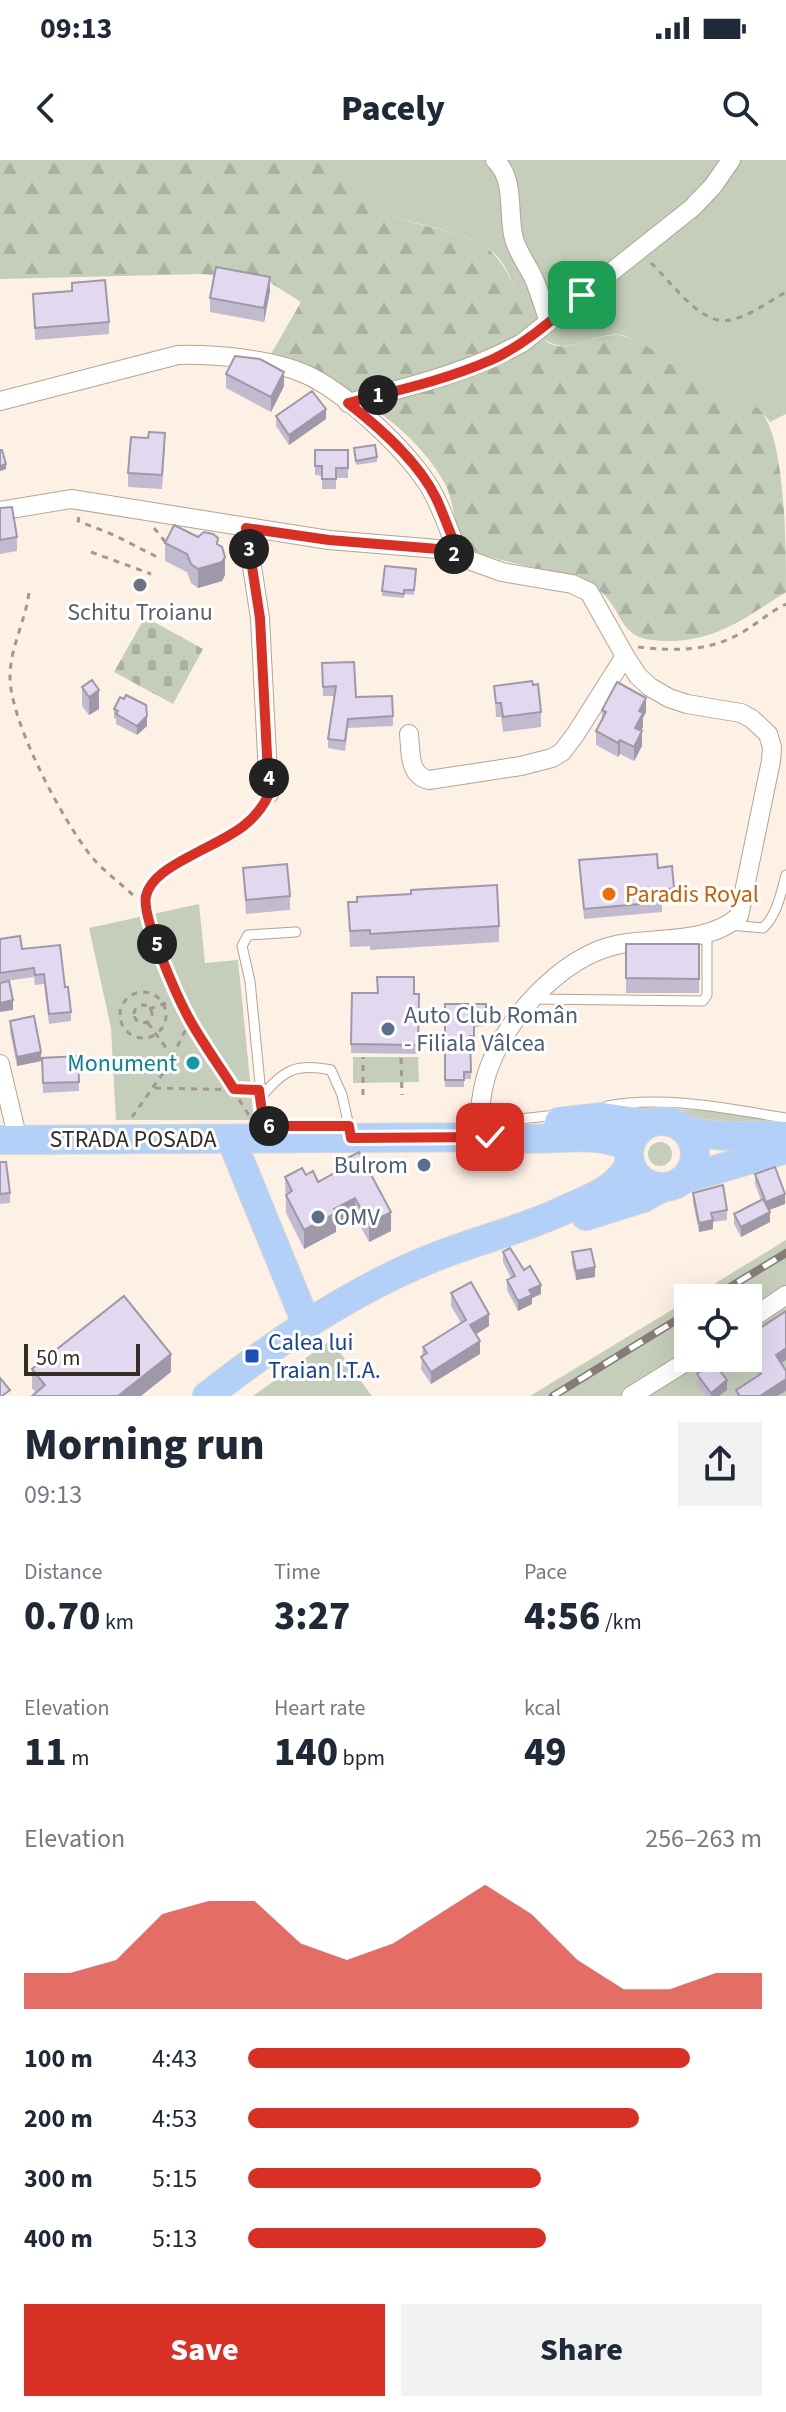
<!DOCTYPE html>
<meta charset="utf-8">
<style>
:root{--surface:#fff;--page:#f2f2f3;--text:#1f2937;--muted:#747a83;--accent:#d93025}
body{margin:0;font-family:"Source Sans 3",sans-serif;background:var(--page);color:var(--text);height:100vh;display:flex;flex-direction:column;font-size:30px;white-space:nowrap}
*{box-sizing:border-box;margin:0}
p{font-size:26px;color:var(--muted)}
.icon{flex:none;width:44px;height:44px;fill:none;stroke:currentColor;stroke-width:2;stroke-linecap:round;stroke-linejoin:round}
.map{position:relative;height:1236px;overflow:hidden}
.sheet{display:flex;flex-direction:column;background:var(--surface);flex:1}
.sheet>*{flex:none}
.tools{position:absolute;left:674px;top:1124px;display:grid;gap:16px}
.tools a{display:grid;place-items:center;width:88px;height:88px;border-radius:0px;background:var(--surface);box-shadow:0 8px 32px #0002;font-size:40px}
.scale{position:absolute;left:24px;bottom:20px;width:116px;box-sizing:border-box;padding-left:8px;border:4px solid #342c25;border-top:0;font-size:22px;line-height:28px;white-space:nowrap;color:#342c25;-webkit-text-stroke:6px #fff;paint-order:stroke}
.pin{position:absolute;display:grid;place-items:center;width:68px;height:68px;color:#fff;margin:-34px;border-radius:16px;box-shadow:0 4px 12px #0006}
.km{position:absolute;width:40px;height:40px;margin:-20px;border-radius:50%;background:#222;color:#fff;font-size:22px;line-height:40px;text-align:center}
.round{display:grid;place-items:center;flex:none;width:84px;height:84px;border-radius:0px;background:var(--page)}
.headline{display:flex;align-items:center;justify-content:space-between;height:136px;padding:0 24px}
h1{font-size:44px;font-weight:800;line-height:60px}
.metrics{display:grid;grid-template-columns:repeat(3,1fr);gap:12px;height:136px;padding:8px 24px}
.metrics div{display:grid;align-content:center}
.metrics b{font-size:40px;font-weight:800}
.metrics small{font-size:22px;font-weight:400}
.metrics p{font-size:22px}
.chart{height:224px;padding:16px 24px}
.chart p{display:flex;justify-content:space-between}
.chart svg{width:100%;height:144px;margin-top:8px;fill:var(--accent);opacity:.7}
.button{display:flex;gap:16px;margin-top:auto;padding:16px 24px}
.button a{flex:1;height:92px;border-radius:0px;background:var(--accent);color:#fff;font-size:32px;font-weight:800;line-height:92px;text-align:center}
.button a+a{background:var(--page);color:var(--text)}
ul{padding:0 24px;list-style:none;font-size:26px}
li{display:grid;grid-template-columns:128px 96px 1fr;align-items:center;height:60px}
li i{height:20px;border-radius:10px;background:var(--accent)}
.status{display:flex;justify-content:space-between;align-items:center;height:56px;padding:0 40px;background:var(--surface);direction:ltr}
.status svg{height:22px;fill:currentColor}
header{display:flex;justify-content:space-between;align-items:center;height:104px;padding:0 24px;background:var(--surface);font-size:36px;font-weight:800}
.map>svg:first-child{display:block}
.green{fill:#c4ceba}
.forest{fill:url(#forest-firs)}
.cemetery{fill:url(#cemetery-stones)}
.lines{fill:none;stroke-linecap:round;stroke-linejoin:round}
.lane-casing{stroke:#b6a391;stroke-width:11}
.street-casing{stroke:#b6a391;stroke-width:20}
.primary-casing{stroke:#d6d5d3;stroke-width:30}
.path{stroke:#a3988f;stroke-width:3;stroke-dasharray:6 6;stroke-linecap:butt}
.lane{stroke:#fff;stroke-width:9}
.street{stroke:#fff;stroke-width:18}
.primary{stroke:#b2d0f8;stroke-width:28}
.rail-casing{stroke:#867c74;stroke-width:8}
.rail{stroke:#fff;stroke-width:5;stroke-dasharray:15;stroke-linecap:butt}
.wall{fill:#c2bbcf}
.shaded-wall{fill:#9e98a9}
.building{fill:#e2d9f1;stroke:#9e98a9;stroke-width:2}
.route-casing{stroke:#fff;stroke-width:16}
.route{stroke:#d93025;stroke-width:10}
.worship-dot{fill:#6b7280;stroke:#fff;stroke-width:3}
.food-dot{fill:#e8710a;stroke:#fff;stroke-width:3}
.service-dot{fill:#5c6f8a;stroke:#fff;stroke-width:3}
.culture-dot{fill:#0f9aa8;stroke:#fff;stroke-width:3}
.transit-dot{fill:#1a4fb4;stroke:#fff;stroke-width:3}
.labels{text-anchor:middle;stroke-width:6;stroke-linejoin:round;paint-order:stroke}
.worship-label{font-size:24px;fill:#5b616d;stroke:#fff}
.food-label{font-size:24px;fill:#c56008;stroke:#fff;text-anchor:start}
.service-label{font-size:24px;fill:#4e5e75;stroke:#fff;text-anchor:start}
.culture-label{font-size:24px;fill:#0d838f;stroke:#fff;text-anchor:end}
.street-label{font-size:24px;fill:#342c25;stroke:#fff}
.transit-label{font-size:24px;fill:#164399;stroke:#fff;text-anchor:start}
</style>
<div class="status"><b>09:13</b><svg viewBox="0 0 49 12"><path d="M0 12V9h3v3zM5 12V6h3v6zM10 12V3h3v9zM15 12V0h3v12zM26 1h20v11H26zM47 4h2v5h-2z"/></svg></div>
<header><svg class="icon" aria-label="back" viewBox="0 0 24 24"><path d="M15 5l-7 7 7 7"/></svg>Pacely<svg class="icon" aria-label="search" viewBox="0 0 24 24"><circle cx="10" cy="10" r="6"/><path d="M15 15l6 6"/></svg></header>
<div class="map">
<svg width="786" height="1236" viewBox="0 0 786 1236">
<defs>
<pattern id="forest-firs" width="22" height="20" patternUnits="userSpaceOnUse" patternTransform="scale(2)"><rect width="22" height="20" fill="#c4ceba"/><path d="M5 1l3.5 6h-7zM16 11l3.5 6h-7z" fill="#a9b1a0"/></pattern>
<pattern id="cemetery-stones" width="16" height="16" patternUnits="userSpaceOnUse" patternTransform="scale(2)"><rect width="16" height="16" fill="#c4ceba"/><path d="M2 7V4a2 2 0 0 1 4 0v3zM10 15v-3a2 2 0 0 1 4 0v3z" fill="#a9b1a0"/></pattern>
</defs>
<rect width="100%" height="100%" fill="#fdf1e6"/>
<!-- green -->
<path class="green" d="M344 0H786V254L770 262C752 236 721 239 696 224 673 210 652 185 625 176 599 168 574 196 549 182 519 166 518 117 496 95 488 87 476 81 465 77 407 55 371 69 344 0Z
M199 744 205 803 238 800 254 960H116L111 868 89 768Z
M353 897H418L419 922 353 923Z
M637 947 714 951 782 961 786 968H735L669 951 594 952Z
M648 994a12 12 0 1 1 24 0a12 12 0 1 1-24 0Z
M786 1080V1236H530L688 1140V1198H748V1138H691Z
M331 1180 372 1236H253Z"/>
<!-- forest -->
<path class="forest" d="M0 0H344C373 73 415 55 475 81 511 97 514 139 536 168 539 172 543 179 547 182 571 197 597 170 623 176 649 181 672 208 694 222 714 236 740 234 760 250 786 279 786 389 786 432 745 458 715 482 664 481 652 480 639 480 630 471 624 466 620 458 616 451 604 430 593 424 570 416 549 409 477 399 466 385 452 368 455 340 444 322 410 261 334 219 271 194L301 142 269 122 202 114 0 119Z"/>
<!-- cemetery -->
<path class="cemetery" d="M145 457 203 489 173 544 114 512Z"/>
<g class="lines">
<!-- lane casing -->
<g class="lane-casing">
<path id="lane" d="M145 747C152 703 201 696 233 676 249 666 262 651 269 634
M730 765 763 768C777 755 781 733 786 715
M533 839 703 841 707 835V772
M260 938C283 912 293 902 331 910L342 935 351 975
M607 946C664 935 729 949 786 958
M476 964 556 955
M265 975 250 821 242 786 248 775 296 772"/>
</g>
<!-- street casing -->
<g class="street-casing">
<path id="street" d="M495 0C516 20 507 52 514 79 518 93 528 106 534 119 540 133 544 148 549 162
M0 241 178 195C215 194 270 199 305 214 344 231 403 287 427 323 442 345 448 372 460 395
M348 243C407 227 468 213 522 183L692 48 713 26 731 0
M0 351 71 339 329 380 438 389 502 412 572 424 589 432 625 496 638 516 650 527 669 538 687 544 741 553 752 559 768 574 772 587 771 601 739 756C712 782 662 778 627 783 569 790 510 852 490 905 481 927 480 953 476 977
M246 368 260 458 269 634
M409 574C411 592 408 615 429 620L521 606 552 598 562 592 575 575 625 496
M0 904 18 980
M748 1161 786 1135
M631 1236 692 1198"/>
</g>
<!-- primary casing -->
<g class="primary-casing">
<path id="primary" d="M629 994a33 33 0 1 1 66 0a33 33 0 1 1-66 0Z
M559 962 603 957 649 964
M685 970C725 980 747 974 786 976
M231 979 307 1165
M0 980 505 977C547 984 591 968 630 987
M684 1019 786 989
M586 1056 643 1038 663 1027
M207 1236C275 1183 349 1132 430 1099 473 1081 519 1071 562 1051 588 1039 616 1031 630 1004"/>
</g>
<!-- path -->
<path class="path" d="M651 103C670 120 701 167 730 160 750 156 768 142 786 132
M79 357 78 361 114 375 159 398
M154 368 167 384
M91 392 151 414
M29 433C25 462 10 488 10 517 10 562 63 661 91 696 104 712 122 724 136 738
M638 487C676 491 709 492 743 472 758 463 771 451 786 444
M148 758 190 861 250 957
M120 855a23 23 0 1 1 46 0a23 23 0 1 1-46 0Z
M134 854a9 9 0 1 1 18 0a9 9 0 1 1-18 0Z
M149 849 180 838
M148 863 172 896
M401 898 402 935
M155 928 247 930
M363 935V897
M132 957 166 909 190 861"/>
<!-- lane -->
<use href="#lane" class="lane"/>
<!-- street -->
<use href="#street" class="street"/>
<!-- primary -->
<use href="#primary" class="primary"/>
<!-- rail casing -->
<g class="rail-casing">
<path id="rail" d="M712 1138 786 1093
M553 1236 688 1153"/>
</g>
<!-- rail -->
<use href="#rail" class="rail"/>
</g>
<!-- wall -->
<path class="wall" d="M72 123 109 162V174L35 180 33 134 72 131Z
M270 131 264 162 210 152V138Z
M226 214 284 226 271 252 226 228Z
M276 256 326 259 289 285 276 266Z
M148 278 165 287 162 329 128 327V313Z
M354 288 377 297V302L356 305Z
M315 290H348V318H336V329H322V316L315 315Z
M0 348 17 377V391L0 394Z
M198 377 218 385 225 415 222 421 198 428 191 423 187 412 165 401V383Z
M416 414 414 435 404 434V438L382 436V431Z
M322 503 356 537 393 556V566L348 568 345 591 328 588V579L334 536H323Z
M494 526 541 552V567L503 572 501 557H496Z
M82 527 99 549 89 555 82 546Z
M114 549 147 566 137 575 116 564V559L114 558Z
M602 550 646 552 643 558V567L641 571 642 586 634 601 620 594 618 597 596 585V571L602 558Z
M579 700 658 708 674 728V738L662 739V752L584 759Z
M243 708 290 736V750L246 754Z
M348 742 499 766V782L370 790V786L350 787Z
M0 779 22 789 65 827 71 852V861L49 864 44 824 35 825 34 817 0 822Z
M626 784H699V833H626Z
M352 833 419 834 418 894 351 893Z
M445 844H486V866L474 867V882H470L471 919H464V927H445Z
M10 861 41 901 17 906 10 871Z
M78 896 79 931 43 933 42 898Z
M0 1002 10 1033V1043L0 1044Z
M340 1002 391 1071 369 1082 355 1056 336 1066V1072L304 1089 286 1053 285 1017 306 1015 318 1022 340 1010Z
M755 1014 785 1044 769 1050 770 1062 741 1077 734 1064V1054L761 1040 755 1024Z
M693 1033 727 1050V1060L713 1062V1069L699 1072 693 1042Z
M503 1092 541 1134 532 1138V1144L518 1151 507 1130V1120L511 1118 503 1102Z
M572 1092 595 1117 576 1120 572 1102Z
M451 1133 489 1166 476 1174 480 1194 431 1224 421 1209 423 1187 461 1163 451 1146Z
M786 1151V1200L781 1203 777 1236H736V1230L758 1216 747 1198H748V1176Z
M32 1209 171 1212 36 1233 32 1228Z
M697 1214 727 1230 719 1236H706L697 1224Z"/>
<!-- shaded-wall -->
<path class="shaded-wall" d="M270 117V131L264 162V148Z
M284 212V226L271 252V237Z
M326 249V259L289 285V275Z
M6 304V309L0 311V306Z
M225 397V415L222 421 198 428V409Z
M99 530V549L89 555V537Z
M646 538V552L643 558V567L635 582V568L639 551Z
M147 556V566L137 575V566Z
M642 571V586L634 601V587Z
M620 580V594L618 597V583Z
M13 840V850L0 852V843Z
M41 892V901L17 906V897Z
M785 1034V1044L766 1051V1042Z
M355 1038V1056L336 1066V1072L304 1089V1070L334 1049Z
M391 1052V1071L369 1082V1064Z
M770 1052V1062L741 1077V1067Z
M713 1060V1069L699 1072V1063Z
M595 1107V1117L576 1120V1111Z
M541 1125V1134L532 1138V1144L518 1151V1141L529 1130Z
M489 1154V1166L470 1178V1165Z
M480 1181V1194L431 1224V1212Z
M786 1188V1200L776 1206V1195Z
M171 1194V1212L141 1236H118Z
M786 1219V1231L777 1236H760Z
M727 1220V1230L719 1236H711V1233Z"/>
<!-- building -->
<path class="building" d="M216 107 270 117 264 148 210 138Z
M105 120 109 162 35 168 33 134 72 131V123Z
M235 196 260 199 284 212 271 237 226 214Z
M312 231 326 249 289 275 276 256Z
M149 272 165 273 162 315 128 313 131 277 148 278Z
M375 285 377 297 356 301 354 288Z
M0 290H2L6 304 0 306Z
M315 290H348V308H336V319H322V306H315Z
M12 347 17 377 0 380V348Z
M174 365 198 377 204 372 213 374 218 378 217 384 222 387 225 397 222 402 198 409 191 404 187 394 165 383Z
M385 406 416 409 414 430H404V434L382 431Z
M354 502 356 537 392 536 393 556 348 559 345 581 328 579 336 526 323 527 322 503Z
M92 520 99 530 89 537 82 527Z
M532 521 533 525 538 524 541 552 503 557 501 543H496L494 526Z
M617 522 646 538 639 551 643 553 635 568 642 571 634 587 620 580 618 583 596 571 606 552 602 550Z
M126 535 146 545 147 556 137 566 116 554 118 551 114 549 120 537 124 539Z
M657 694 658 708 672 706 674 728 661 730 662 742 584 749 579 700Z
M287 704 290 736 246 740 243 708Z
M497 725 499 766 370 774V770L350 771 348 742H357V737L411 734V730Z
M20 776 22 789 60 785 65 827H68L71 852 49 854 44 814 35 815 34 808 0 813V779Z
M626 784H699V819L626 818Z
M377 817H414V834H419L418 885 351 884 352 833H378Z
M9 821 13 840 0 843V823Z
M445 844H486V860H474V876H470L471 912H464V920H445Z
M34 856 41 892 17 897 10 861Z
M78 896 79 922 43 923 42 898Z
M359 992 391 1052 369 1064 355 1038 334 1049 336 1053 304 1070 286 1035 292 1031 285 1017 302 1008 306 1015 313 1011 318 1022 343 1008 340 1002Z
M0 1002H6L10 1033 0 1034Z
M775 1007 785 1034 766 1042 755 1014Z
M723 1025 727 1050 711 1053 713 1060 699 1063 693 1033Z
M763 1039 770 1052 741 1067 734 1054Z
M510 1088 524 1110 530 1106 541 1125 529 1130 532 1135 518 1141 507 1120 515 1116 503 1092Z
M591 1089 595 1107 576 1111 572 1092Z
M471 1122 489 1154 470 1165 480 1181 431 1212 421 1197 427 1193 423 1187 466 1160 451 1133Z
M124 1136 171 1194 118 1236H32L45 1225 32 1209Z
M786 1151V1188L776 1195 786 1211V1219L760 1236H740L736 1230 761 1214 759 1210 761 1209 748 1189V1176Z
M713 1202 727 1220 711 1233 697 1214Z
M0 1218 10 1230 2 1236H0Z"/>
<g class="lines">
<!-- route casing -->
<g class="route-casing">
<path id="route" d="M490 977 351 978 349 966H264L259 930 234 929C220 907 204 885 191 862 179 841 141 757 146 736 151 715 178 703 196 693 226 677 254 667 269 634L260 458 246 368 329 380 438 389 460 395C451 377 445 357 436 338 418 301 380 268 348 243 395 231 446 220 491 200 525 185 554 158 582 135"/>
</g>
<!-- route -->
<use href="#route" class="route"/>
</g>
<!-- markers -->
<circle class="worship-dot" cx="140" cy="425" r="8"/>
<circle class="food-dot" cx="609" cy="734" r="8"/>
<g class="service-dot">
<circle cx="388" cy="869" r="8"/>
<circle cx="424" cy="1005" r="8"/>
<circle cx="318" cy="1057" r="8"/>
</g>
<circle class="culture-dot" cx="193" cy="903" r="8"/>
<rect class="transit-dot" x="244" y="1188" width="16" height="16" rx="4"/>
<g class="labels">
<!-- worship labels -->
<g class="worship-label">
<text x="140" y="460">Schitu Troianu</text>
</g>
<!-- food labels -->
<g class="food-label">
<text x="625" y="742">Paradis Royal</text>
</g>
<!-- service labels -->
<g class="service-label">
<text x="404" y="863">Auto Club Român<tspan x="404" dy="28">- Filiala Vâlcea</tspan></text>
<text x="408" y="1013" text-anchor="end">Bulrom</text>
<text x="334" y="1065">OMV</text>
</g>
<!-- culture labels -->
<g class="culture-label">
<text x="177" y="911">Monument</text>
</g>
<!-- street labels -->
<g class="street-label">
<text x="133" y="987">STRADA POSADA</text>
</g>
<!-- transit labels -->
<g class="transit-label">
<text x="268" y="1190">Calea lui<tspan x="268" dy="28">Traian I.T.A.</tspan></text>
</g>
</g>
</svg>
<div class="tools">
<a><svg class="icon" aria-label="locate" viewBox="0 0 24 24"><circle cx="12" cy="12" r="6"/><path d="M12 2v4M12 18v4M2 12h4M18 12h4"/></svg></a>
</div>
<div class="scale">50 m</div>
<div class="pin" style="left:582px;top:135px;background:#1e9e55"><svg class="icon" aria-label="arrive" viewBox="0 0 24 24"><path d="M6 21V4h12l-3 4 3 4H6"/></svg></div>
<div class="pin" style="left:490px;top:977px;background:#d93025"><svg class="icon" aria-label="check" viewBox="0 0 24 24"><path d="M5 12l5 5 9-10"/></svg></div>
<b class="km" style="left:378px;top:235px">1</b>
<b class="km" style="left:454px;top:394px">2</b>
<b class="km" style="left:249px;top:389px">3</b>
<b class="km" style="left:269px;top:618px">4</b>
<b class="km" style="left:157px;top:784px">5</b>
<b class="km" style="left:269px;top:966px">6</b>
</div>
<section class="sheet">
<div class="headline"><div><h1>Morning run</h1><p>09:13</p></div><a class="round"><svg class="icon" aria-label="share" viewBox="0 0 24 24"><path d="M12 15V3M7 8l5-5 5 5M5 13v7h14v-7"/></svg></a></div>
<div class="metrics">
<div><p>Distance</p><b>0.70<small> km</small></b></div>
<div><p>Time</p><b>3:27</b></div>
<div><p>Pace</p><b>4:56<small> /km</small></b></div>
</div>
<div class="metrics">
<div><p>Elevation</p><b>11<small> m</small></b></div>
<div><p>Heart rate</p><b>140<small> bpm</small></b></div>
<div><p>kcal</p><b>49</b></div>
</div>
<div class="chart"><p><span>Elevation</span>256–263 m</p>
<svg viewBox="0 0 160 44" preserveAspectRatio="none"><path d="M0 44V33L10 33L20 29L30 15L40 11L50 11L60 24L70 29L80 24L90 15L100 6L110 15L120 29L130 38L140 38L150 33L160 33V44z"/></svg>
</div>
<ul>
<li><b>100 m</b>4:43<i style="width:86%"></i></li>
<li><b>200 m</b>4:53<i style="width:76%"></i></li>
<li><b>300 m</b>5:15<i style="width:57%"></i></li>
<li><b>400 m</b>5:13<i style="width:58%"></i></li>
</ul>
<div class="button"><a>Save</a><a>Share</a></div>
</section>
